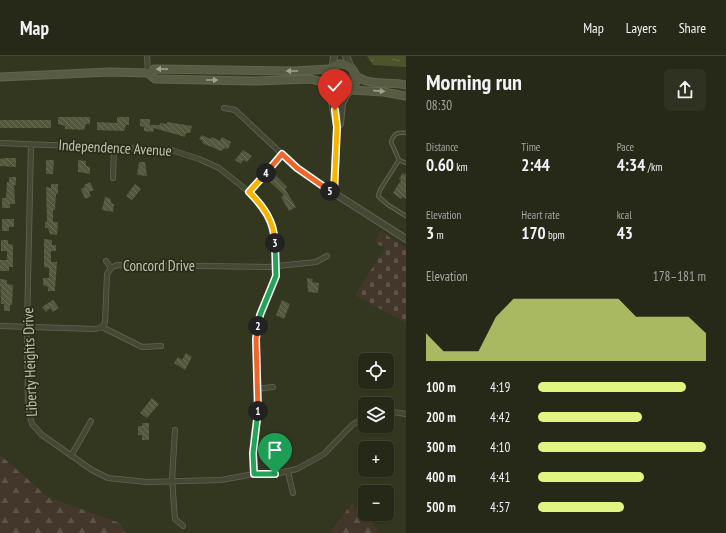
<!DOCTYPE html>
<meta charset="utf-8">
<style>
:root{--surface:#272918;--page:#2f3121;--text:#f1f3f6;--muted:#a4a6a2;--line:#434537;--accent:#e1f682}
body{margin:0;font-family:"PT Sans Narrow",sans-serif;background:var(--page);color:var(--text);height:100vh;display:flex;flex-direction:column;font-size:15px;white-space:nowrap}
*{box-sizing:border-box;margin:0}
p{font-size:13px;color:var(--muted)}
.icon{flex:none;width:22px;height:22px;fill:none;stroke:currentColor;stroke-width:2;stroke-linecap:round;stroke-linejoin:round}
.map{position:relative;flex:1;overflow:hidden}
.sheet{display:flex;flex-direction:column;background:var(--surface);width:320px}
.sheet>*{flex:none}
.tools{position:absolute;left:358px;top:297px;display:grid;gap:8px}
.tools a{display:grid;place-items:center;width:36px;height:36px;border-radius:6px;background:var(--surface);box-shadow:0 1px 3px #0004,0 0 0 1px var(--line);font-size:20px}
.pin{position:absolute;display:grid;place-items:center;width:34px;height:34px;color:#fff;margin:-41px -17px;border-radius:50% 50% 50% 0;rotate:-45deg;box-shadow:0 0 4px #0007}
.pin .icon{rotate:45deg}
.km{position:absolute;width:20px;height:20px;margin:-10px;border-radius:50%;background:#222;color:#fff;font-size:11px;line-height:20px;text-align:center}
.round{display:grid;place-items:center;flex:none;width:42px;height:42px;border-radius:6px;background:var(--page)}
.head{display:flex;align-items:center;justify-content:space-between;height:68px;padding:0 20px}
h1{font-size:22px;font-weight:700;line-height:30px}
.stats{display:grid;grid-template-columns:repeat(3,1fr);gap:6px;height:68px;padding:4px 20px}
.stats div{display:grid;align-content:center}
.stats b{font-size:17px;font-weight:700}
.stats small{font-size:11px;font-weight:400}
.stats p{font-size:11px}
.chart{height:112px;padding:8px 20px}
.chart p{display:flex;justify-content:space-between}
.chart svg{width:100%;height:72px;margin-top:4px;fill:var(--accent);opacity:.7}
ul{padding:0 20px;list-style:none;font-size:13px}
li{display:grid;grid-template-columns:64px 48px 1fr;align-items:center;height:30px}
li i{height:10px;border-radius:5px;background:var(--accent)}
header{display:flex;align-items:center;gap:24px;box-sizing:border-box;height:56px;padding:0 20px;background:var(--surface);border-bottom:1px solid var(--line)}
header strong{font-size:19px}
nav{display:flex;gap:22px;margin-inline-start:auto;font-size:14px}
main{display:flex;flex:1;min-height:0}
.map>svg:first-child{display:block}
.forest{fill:url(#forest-firs)}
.cemetery{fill:url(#cemetery-stones)}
.water{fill:url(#water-ripples)}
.building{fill:url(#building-back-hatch)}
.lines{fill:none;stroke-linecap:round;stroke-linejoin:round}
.service-casing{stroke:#626551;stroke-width:4.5}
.minor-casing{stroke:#626551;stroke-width:6}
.tertiary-casing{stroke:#626551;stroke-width:8}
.secondary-casing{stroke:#626551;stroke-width:9}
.service{stroke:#454834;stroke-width:2.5}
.minor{stroke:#454834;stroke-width:4.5}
.tertiary{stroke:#454834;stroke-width:6}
.secondary{stroke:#565b42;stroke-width:7}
.oneway{fill:#a0a48e}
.split-1-casing{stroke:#fff;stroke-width:8}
.split-2-casing{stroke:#fff;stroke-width:8}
.split-3-casing{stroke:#fff;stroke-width:8}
.split-4-casing{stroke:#fff;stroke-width:8}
.split-5-casing{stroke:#fff;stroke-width:8}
.split-6-casing{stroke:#fff;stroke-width:8}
.split-1{stroke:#22a559;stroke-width:5}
.split-2{stroke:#f0652b;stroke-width:5}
.split-3{stroke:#22a559;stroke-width:5}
.split-4{stroke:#f5b400;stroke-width:5}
.split-5{stroke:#f0652b;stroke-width:5}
.split-6{stroke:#f5b400;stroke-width:5}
.labels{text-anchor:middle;stroke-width:3.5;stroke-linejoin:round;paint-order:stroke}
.street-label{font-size:15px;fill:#c0c4ae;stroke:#292c19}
</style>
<header>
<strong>Map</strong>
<nav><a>Map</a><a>Layers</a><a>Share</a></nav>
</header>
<main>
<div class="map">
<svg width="406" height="477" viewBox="0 0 406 477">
<defs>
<pattern id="forest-firs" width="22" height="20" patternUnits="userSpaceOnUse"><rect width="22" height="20" fill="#43372b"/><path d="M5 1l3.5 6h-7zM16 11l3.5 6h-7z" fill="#5c5247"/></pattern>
<pattern id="cemetery-stones" width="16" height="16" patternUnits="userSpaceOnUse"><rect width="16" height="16" fill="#43372b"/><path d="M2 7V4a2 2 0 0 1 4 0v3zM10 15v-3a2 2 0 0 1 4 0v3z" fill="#5c5247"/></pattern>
<pattern id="water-ripples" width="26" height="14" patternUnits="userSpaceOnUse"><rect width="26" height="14" fill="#4d532c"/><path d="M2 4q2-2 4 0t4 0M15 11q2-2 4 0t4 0" fill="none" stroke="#656a48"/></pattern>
<pattern id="building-back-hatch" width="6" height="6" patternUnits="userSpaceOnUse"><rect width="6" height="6" fill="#53573c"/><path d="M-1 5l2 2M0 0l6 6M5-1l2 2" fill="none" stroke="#6a6e56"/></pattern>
</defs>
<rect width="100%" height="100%" fill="#343720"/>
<!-- forest -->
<path class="forest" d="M0 399 48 441 120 467 125 477H0Z
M352 447 375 470 377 477H330Z"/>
<!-- cemetery -->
<path class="cemetery" d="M380 175 406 192V267L355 239 385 192 375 187Z"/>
<!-- water -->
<path class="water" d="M367 0H406V11L373 9Z"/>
<!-- building -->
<path class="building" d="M58 61H90V68H86L84 74 65 73V70L58 68Z
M117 61H129V69H126L124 75 97 74V66L117 67Z
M140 63H150V69H160V67L167 68V66L192 70 190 77H186L185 81 154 72 153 76 144 75V71L140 70Z
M0 64H51V72H0Z
M202 79 210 83 212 81 220 85 222 81 231 86 228 93 225 92 221 95 202 87 203 85 199 83Z
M243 94 252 100 247 106 243 104 241 108 235 104Z
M5 102H16V111L0 110V103Z
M46 104H54L53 118H46Z
M78 104 86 105V110L90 111V118L78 116Z
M139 106H145L147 120 137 119Z
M403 117 405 119 406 117V143L403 141 401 143 393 137 401 124 399 123Z
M275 119 287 131 285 133 296 151 289 155 281 141 284 139 269 125Z
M9 121H16V129H14L15 148H10V152H2V142H6L7 126H9Z
M90 126 94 134 89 136 91 140 85 143 81 133 85 131 84 129Z
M51 128H58V138H56L55 154H53V166H58L57 179 50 178 48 172H45V166H47L46 131 51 132Z
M135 128 141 133 132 144 126 140Z
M105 141 111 143V147L114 148 113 156 102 154Z
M2 163H14V171H9V175H2Z
M44 183 52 184V189H56V195H51V206H57L55 235H48V231L43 229V222H49V212L44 211Z
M1 184H8V188L13 189V211H9V215H0V204H7V195H1Z
M307 222 313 223 312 226 319 227 318 237 308 236Z
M0 223 7 224V228L13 229 12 249H10V255H4V248H1Z
M53 244 59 252 53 256 50 252 46 256 42 251Z
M282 244 290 248 284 263 276 259Z
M186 297 192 301 185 314 174 307 178 301 182 304Z
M152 342 159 348 147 362 140 357Z
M142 367H149V384H142V379H138V370H142Z"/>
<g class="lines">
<!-- service casing -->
<g class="service-casing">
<path id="service" d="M406 77C397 76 394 77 391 86L399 104 380 134 378 140 388 149 406 160
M399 104 406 107"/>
</g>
<!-- minor casing -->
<g class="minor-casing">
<path id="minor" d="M147 0 148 17
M224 52 235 54 297 112 334 137
M0 87 171 94 199 103 219 112 249 136 262 149 273 169 276 211 273 231 260 259 256 283 258 362 253 397 254 418
M31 88 27 271 28 352 32 368 42 379 92 414 108 422 147 426 221 424 254 418H275L297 413 324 398 352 369 365 361
M113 122 114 91
M249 136 282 98
M106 205 111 212
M0 270 96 273 102 271 105 267 107 218 111 212 117 209 268 211 316 206 327 200
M102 271 142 291 161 290
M257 333 273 331
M387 355 406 358
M175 374 172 424 175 463 183 470
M71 400 91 365
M288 416 293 437"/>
</g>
<!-- tertiary casing -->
<g class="tertiary-casing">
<path id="tertiary" d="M346 0 351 12
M333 11 334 0
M329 31 337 71 334 137 406 183
M337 71 340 68 342 47 348 36"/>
</g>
<!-- secondary casing -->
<g class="secondary-casing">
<path id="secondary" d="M326 23a15 15 0 1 1 30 0a15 15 0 1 1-30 0Z
M148 17 155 23 255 25 311 23 328 28
M354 18C368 31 389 25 406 29
M0 21 110 16 148 17 154 13 295 15 330 13
M351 34 384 36 406 40"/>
</g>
<!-- service -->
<use href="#service" class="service"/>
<!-- minor -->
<use href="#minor" class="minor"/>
<!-- tertiary -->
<use href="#tertiary" class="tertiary"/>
<!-- secondary -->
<use href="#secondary" class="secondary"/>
</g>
<!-- one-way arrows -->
<defs><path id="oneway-solid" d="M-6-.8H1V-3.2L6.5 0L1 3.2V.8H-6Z"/></defs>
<g class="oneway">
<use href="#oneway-solid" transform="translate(162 13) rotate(-179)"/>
<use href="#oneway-solid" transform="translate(292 15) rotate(180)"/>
<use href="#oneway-solid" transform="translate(212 24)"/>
<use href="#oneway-solid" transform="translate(379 35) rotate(5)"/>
</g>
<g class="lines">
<!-- split-1 casing -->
<g class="split-1-casing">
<path id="split-1" d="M258 355 253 397 254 418H275"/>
</g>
<!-- split-2 casing -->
<g class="split-2-casing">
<path id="split-2" d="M258 355 256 283 258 270"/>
</g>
<!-- split-3 casing -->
<g class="split-3-casing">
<path id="split-3" d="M258 270 260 259 276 220 275 187"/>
</g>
<!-- split-4 casing -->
<g class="split-4-casing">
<path id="split-4" d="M266 117 249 136C264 151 274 165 275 187"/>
</g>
<!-- split-5 casing -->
<g class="split-5-casing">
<path id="split-5" d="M266 117 282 98 297 112 330 135"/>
</g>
<!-- split-6 casing -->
<g class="split-6-casing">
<path id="split-6" d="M330 135 334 137 337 71 335 54"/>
</g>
<!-- split-1 -->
<use href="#split-1" class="split-1"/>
<!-- split-2 -->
<use href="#split-2" class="split-2"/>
<!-- split-3 -->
<use href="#split-3" class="split-3"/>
<!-- split-4 -->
<use href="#split-4" class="split-4"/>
<!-- split-5 -->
<use href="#split-5" class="split-5"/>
<!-- split-6 -->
<use href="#split-6" class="split-6"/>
</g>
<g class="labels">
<!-- street labels -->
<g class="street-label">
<text transform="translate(115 92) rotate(3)" y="5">Independence Avenue</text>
<text x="159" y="215">Concord Drive</text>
<text transform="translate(30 306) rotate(-92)" y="5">Liberty Heights Drive</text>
</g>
</g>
</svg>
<div class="tools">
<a><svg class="icon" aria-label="locate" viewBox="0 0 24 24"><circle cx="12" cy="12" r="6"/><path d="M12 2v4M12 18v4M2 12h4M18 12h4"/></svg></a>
<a><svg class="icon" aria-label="layers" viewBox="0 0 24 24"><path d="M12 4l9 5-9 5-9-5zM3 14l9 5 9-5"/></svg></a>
<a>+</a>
<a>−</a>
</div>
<div class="pin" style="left:275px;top:418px;background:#1e9e55"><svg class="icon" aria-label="arrive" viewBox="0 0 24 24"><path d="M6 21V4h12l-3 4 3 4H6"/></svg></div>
<div class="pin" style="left:335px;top:54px;background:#d93025"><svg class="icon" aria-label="check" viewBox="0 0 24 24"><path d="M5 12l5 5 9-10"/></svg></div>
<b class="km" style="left:258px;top:355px">1</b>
<b class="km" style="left:258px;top:270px">2</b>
<b class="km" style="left:275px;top:187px">3</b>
<b class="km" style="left:266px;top:117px">4</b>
<b class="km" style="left:330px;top:135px">5</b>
</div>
<section class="sheet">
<div class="head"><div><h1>Morning run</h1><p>08:30</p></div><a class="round"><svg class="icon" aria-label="share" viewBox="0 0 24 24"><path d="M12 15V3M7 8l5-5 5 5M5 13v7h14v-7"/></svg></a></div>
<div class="stats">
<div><p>Distance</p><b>0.60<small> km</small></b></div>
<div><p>Time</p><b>2:44</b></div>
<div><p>Pace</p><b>4:34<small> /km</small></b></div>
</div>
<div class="stats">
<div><p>Elevation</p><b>3<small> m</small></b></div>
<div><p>Heart rate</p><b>170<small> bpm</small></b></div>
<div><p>kcal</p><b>43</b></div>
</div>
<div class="chart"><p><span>Elevation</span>178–181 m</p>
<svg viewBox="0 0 160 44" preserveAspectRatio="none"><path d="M0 44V27L10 38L20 38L30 38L40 17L50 6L60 6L70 6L80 6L90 6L100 6L110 6L120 17L130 17L140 17L150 17L160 27V44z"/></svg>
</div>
<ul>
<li><b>100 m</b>4:19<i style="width:88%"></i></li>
<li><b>200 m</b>4:42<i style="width:62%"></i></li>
<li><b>300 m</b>4:10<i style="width:100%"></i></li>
<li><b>400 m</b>4:41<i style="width:63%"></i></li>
<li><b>500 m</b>4:57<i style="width:51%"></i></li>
</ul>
</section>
</main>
